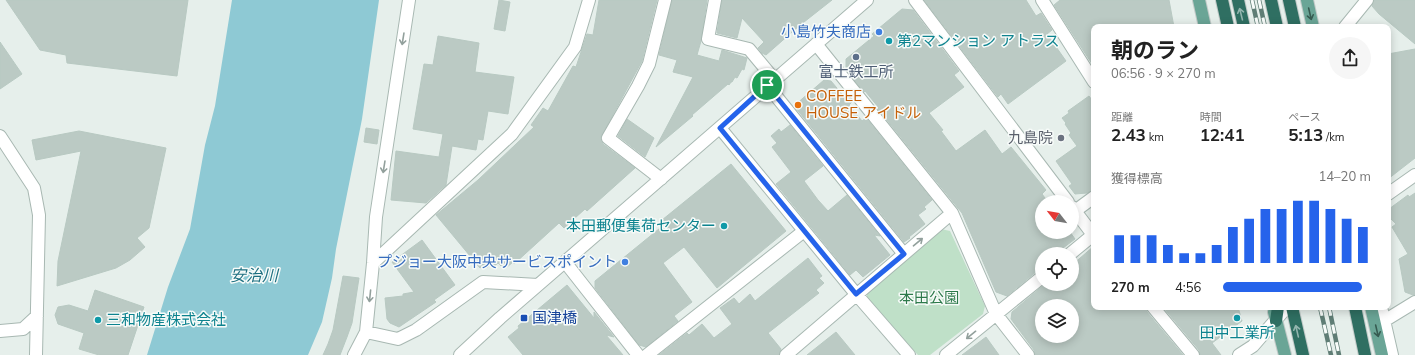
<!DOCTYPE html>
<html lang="ja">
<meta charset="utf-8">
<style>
:root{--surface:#fff;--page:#f6f6f6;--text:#222;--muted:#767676;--accent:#2563eb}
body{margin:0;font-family:Mulish,"Noto Sans JP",sans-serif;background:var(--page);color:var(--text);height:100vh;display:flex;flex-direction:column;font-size:15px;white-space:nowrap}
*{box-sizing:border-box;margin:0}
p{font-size:13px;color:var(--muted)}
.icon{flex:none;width:22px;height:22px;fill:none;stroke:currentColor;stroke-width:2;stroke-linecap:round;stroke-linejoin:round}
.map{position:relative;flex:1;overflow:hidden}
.details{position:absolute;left:1091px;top:24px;width:300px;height:286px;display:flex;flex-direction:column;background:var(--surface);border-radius:8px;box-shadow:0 2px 10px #0003}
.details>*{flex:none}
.needle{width:26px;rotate:301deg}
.controls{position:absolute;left:1035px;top:195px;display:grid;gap:8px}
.controls a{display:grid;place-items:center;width:44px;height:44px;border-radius:50%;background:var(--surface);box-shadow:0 2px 10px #0003;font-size:20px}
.pin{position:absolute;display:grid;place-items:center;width:34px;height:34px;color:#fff;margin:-17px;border:2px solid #fff;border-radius:50%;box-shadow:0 1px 4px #0007}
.round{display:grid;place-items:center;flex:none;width:42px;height:42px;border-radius:21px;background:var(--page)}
.summary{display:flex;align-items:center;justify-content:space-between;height:68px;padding:0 20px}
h1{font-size:22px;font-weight:700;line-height:30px}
.stats{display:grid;grid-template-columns:repeat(3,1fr);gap:6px;height:68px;padding:4px 20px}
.stats div{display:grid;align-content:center}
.stats b{font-size:17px;font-weight:700}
.stats small{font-size:11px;font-weight:400}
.stats p{font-size:11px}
.chart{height:112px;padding:8px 20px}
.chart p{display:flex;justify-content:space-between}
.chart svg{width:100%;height:72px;margin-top:4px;stroke:var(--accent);stroke-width:6}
ul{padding:0 20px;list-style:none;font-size:13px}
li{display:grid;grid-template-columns:64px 48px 1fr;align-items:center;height:30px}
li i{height:10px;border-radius:5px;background:var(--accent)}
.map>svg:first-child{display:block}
.green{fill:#bfe0c8}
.water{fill:#8ec9d4}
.building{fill:#bbcac4;stroke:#b8c9c2;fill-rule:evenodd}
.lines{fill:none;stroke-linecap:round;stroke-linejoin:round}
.minor-casing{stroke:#a8b8b2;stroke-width:14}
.major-casing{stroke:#c2cac8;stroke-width:14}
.highway-casing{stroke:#c2cac8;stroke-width:14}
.minor{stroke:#fff;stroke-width:12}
.major{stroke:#6aa596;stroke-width:12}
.highway{stroke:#2f6f62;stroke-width:12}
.rail-casing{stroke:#5f7d75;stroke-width:4.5}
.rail{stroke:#f7fbf9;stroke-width:3;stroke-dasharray:9;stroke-linecap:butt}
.oneway{stroke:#93b5ae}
.oneway2{stroke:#365b51}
.oneway3{stroke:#92a09c}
.route-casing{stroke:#fff;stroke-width:8}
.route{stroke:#2563eb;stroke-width:5}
.shop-dot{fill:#3f7fe0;stroke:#f7fbf9;stroke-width:1.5}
.culture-dot{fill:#0f9aa8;stroke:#f7fbf9;stroke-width:1.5}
.service-dot{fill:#5c6f8a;stroke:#f7fbf9;stroke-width:1.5}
.food-dot{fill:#e8710a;stroke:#f7fbf9;stroke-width:1.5}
.worship-dot{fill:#6b7280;stroke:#f7fbf9;stroke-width:1.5}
.transit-dot{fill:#1a4fb4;stroke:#f7fbf9;stroke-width:1.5}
.labels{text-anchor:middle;stroke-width:3;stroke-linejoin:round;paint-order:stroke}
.shop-label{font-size:15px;fill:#366cbe;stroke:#f7fbf9;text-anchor:end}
.culture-label{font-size:15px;fill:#0d838f;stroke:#f7fbf9;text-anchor:start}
.service-label{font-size:15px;fill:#4e5e75;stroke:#f7fbf9}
.food-label{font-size:15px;fill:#c56008;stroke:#f7fbf9;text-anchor:start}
.worship-label{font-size:15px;fill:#5b616d;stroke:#f7fbf9;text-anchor:end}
.park-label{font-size:15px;fill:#2d7a4b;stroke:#f7fbf9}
.transit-label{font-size:15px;fill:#164399;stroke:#f7fbf9;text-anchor:start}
.water-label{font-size:16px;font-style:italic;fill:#1c6f80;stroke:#f7fbf9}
</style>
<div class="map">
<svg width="1415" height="355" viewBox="0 0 1415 355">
<rect width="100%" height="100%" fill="#e6efeb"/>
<!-- green -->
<path class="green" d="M941 229 950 231 985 306 983 314 930 355H918L867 300V290Z"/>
<!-- water -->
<path class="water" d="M232 0H379L362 119 336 249 332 278 322 322 308 355H147L168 287 190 229 205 145 215 106Z"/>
<!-- building -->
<path class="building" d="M6 0H188L177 76 67 63 66 55 40 50Z
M499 0 510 2 505 31 494 29Z
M599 0H657L642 61 601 137 603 144 635 168 587 211 585 209 564 228 559 223 514 264 513 262 507 267 506 265 502 267 498 263 492 268 490 265 487 268 484 265 480 268 436 215 478 180 534 127 531 125 543 108 548 111 573 66 576 67 587 34 593 35Z
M672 0H707L701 41 697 55 719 61 722 50 747 58 744 70 742 69 737 78 735 77 732 82H731L729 85 728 84 692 115 693 116 656 147 693 77 673 72 677 60 659 55Z
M722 0H832L799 26 766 55 762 53 758 48 764 42 742 18 737 38 717 33Z
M924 0H1026L1036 16 1041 13 1052 30 1047 34 1066 61 1008 104 1001 94 998 97Z
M1060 0H1169L1174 27H1094V67L1054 5Z
M1374 0H1415V44L1379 14 1372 6Z
M902 9 913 10 959 71 954 75 964 87 929 113 943 130 941 131 956 151 985 130 1002 154 1011 147 1046 190 1042 194 1048 202H1042V232H1070L1075 239 1055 254H1042V270L1037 271 1007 296 996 292 962 213 878 109 879 108 865 91 864 92 846 70V59L874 36 872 34Z
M438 36 479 43 475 72 514 77 508 114 488 111 483 140 478 139 476 150 452 146 446 185 426 203 391 200 396 151 439 157 443 134 413 129 424 64 433 65Z
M0 42 22 74 0 89Z
M1415 49V158L1388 179V54Z
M824 80 831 81 847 100V94L853 101 849 105 862 121 866 118 932 200 924 207 926 209 918 215 925 224 909 237 910 238 904 242 795 107V105Z
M1089 96 1094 103V190L1087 193 1075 194 1069 186 1072 184 1056 161 1077 146 1069 135 1071 133 1065 124 1066 123 1062 118 1069 113 1068 111Z
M627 119 654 138 645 157 618 136Z
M790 125 823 166 804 181 818 200 828 211 847 195 880 236 874 235 890 255 863 277 856 270 850 275 776 184 791 172 772 147 777 143 771 136 779 129 781 132Z
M366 128 379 130 377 144 364 142Z
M79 131 166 148 149 228 137 238 145 247 130 260 116 268 57 286 58 261 81 151 36 160 32 140Z
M731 164 786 231 717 288 684 247 663 263 692 302 674 316 678 321 646 347 639 345 595 288V281L665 224 662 220Z
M1415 193V295H1413L1405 292 1399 259 1408 254 1392 227 1396 224 1388 216V215L1389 209 1408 195 1409 197Z
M422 240 455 285 434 300 436 302 399 327 390 323 387 319 385 298 403 296V294L414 292 392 262Z
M1094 246V307H1146L1147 312 1183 355H1035L1034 350 1011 319 1012 312 1045 284H1072V265ZM1042 306H1072V336H1042Z
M808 258 822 276 819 278 824 283 816 290 819 293 768 333 781 349 779 355H659L687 333 689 335 702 324 714 338 732 324 720 308 734 298 739 304 750 294 755 301Z
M343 276 359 278 352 323 347 337 340 355H323L328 344 333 330Z
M567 285 594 318V312L614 337 606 335 623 355H523L508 337 519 328 518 326Z
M95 290 144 307 128 355H99L79 349 84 333 58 324 55 315 58 307 69 305 88 311Z
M1163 307H1238L1242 321 1212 343 1221 355H1200L1199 350Z
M836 332 855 355H807Z
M986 337 999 355H962Z"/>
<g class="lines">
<!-- minor casing -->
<g class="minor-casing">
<path id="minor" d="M715 0 708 39 749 49 774 79
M915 0 1068 202
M1042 0 1094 82
M1345 27 1367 0
M816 44 952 213 996 314 1028 355
M767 85 904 254
M720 128 856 294 909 355
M0 136 34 188 39 215 36 355
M661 179 608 138 638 86 649 64 665 0
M1388 194 1415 175
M1072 207 1094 236
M1075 211 1094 197
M1070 254 1093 235
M565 262 638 355
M373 263 512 134 575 47 589 0
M1153 307 1193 355
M1381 307 1392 355
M1384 321 1415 302
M0 331 23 329 37 316
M366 332 398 339 416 330 483 282 538 285
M354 355 366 332 373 263 376 217 409 0
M460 355 500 318 867 0
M647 355 804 231
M786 355 952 213
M946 355 1042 277
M1239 355 1253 346 1287 307"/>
</g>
<!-- major casing -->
<g class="major-casing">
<path id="major" d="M1199 0 1205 27
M1307 0 1313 27
M1371 307 1382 355
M1274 312 1285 355"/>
</g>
<!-- highway casing -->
<g class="highway-casing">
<path id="highway" d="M1222 0 1228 27
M1238 0 1244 27
M1271 0 1277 27
M1289 0 1295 27
M1292 307 1303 355
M1355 307 1365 355
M1276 321 1278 307"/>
</g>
<!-- minor -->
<use href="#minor" class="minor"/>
<!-- major -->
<use href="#major" class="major"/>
<!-- highway -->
<use href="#highway" class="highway"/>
<!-- rail casing -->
<g class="rail-casing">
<path id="rail" d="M1252 0 1258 27
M1259 0 1265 27
M1320 307 1331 355
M1329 307 1339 355"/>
</g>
<!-- rail -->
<use href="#rail" class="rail"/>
</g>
<!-- one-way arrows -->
<defs><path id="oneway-shaft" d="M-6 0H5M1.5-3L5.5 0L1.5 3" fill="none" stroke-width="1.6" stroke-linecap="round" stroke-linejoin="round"/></defs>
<g class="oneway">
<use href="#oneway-shaft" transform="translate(1241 14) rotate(-104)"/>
<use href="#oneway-shaft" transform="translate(1297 331) rotate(-103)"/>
</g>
<g class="oneway2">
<use href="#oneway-shaft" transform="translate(1310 14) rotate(77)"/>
<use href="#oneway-shaft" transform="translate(1377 331) rotate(77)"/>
</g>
<g class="oneway3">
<use href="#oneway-shaft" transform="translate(403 39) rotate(99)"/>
<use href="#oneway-shaft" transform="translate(384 167) rotate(99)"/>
<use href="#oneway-shaft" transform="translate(918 242) rotate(-40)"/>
<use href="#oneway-shaft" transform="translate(370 296) rotate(96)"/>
<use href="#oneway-shaft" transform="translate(971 335) rotate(141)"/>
</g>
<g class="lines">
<!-- route casing -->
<g class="route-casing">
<path id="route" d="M767 85 904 254 856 294 720 128Z"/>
</g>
<!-- route -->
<use href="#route" class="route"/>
</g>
<!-- markers -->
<g class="shop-dot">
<circle cx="879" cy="32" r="4"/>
<circle cx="625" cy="262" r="4"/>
</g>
<g class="culture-dot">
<circle cx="889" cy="41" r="4"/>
<circle cx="724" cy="226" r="4"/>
<circle cx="1237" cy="318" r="4"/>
<circle cx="98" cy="320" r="4"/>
</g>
<circle class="service-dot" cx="856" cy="57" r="4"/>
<circle class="food-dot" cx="798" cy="105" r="4"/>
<circle class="worship-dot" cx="1061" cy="138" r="4"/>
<rect class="transit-dot" x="520" y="314" width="8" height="8" rx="2"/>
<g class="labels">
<!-- shop labels -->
<g class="shop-label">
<text x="871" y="37">小島竹夫商店</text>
<text x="617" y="267">プジョー大阪中央サービスポイント</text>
</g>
<!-- culture labels -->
<g class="culture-label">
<text x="897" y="46">第2マンション アトラス</text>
<text x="716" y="231" text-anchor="end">本田郵便集荷センター</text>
<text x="106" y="325">三和物産株式会社</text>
<text x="1237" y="338" text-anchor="middle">田中工業所</text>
</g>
<!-- service labels -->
<g class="service-label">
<text x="856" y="77">富士鉄工所</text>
</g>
<!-- food labels -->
<g class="food-label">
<text x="806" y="101">COFFEE<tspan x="806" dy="17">HOUSE アイドル</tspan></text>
</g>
<!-- worship labels -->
<g class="worship-label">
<text x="1053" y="143">九島院</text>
</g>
<!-- park labels -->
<g class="park-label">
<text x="929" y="303">本田公園</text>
</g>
<!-- transit labels -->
<g class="transit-label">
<text x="532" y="323">国津橋</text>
</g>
<!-- water labels -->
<g class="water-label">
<text x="254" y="281">安治川</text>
</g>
</g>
</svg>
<div class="controls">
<a><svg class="needle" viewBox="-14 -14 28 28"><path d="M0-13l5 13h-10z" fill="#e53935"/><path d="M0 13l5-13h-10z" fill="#767676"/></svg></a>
<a><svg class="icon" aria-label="locate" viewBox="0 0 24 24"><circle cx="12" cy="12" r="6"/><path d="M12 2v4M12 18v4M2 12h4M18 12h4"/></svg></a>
<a><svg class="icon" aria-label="layers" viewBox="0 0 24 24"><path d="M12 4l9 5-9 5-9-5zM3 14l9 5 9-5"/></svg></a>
</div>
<div class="pin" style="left:767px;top:85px;background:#1e9e55"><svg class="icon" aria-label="arrive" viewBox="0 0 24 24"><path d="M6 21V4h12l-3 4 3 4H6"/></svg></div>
<section class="details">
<div class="summary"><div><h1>朝のラン</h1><p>06:56 · 9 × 270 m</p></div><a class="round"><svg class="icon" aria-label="share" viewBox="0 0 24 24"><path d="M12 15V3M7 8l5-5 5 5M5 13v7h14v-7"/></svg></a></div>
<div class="stats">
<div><p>距離</p><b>2.43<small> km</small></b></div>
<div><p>時間</p><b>12:41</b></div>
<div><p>ペース</p><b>5:13<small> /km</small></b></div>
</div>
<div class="chart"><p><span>獲得標高</span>14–20 m</p>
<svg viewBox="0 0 160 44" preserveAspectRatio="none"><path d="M5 44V27M15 44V27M25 44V27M35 44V33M45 44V38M55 44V38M65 44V33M75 44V22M85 44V17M95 44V11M105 44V11M115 44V6M125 44V6M135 44V11M145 44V17M155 44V22"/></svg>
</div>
<ul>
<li><b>270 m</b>4:56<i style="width:94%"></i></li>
</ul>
</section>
</div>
